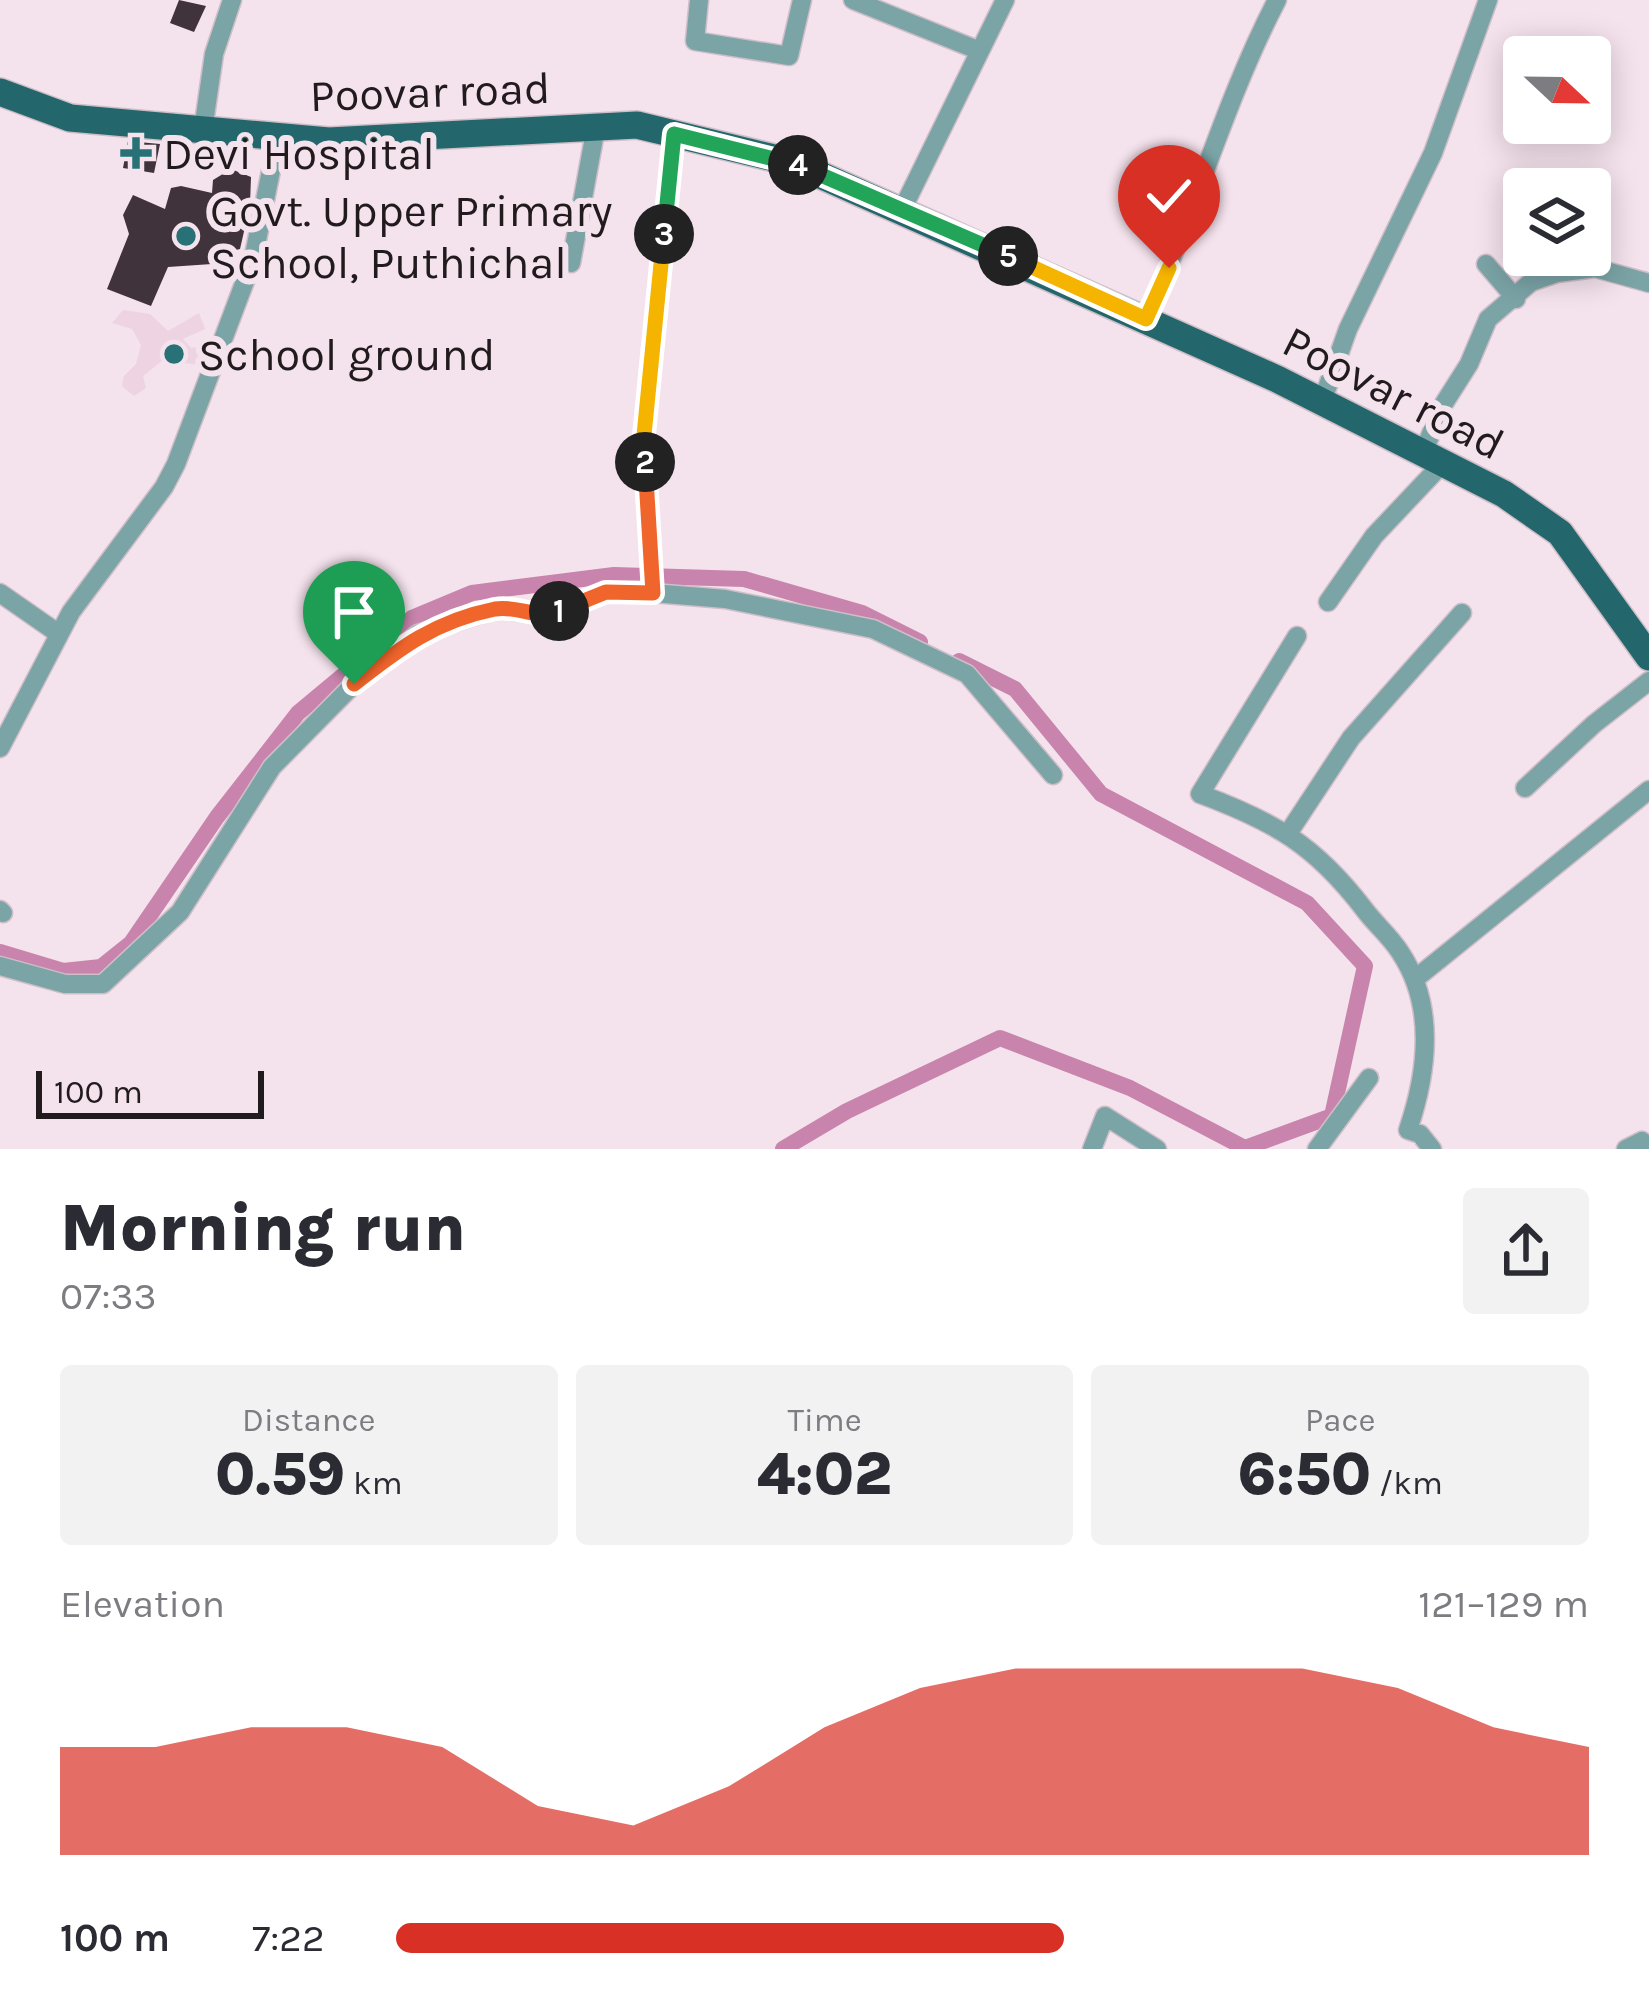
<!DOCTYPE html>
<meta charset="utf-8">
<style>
:root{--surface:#fff;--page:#f2f2f3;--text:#2b2b33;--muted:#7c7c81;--accent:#d93025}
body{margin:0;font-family:Karla,sans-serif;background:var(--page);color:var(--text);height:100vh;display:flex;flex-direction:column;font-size:45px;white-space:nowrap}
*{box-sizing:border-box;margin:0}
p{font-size:39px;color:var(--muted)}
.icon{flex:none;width:66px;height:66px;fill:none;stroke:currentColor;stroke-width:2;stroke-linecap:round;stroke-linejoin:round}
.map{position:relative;height:1149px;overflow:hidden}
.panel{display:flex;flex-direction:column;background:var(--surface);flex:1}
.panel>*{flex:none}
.needle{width:78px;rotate:112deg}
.fabs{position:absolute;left:1503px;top:36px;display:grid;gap:24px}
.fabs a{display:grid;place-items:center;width:108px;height:108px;border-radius:12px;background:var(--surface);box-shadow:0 6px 30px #0003;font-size:60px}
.scale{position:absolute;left:36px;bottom:30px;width:228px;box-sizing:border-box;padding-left:12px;border:6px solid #211b1e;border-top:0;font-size:33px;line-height:42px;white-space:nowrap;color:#211b1e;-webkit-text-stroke:9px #f4e2ec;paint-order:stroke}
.pin{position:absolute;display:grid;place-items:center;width:102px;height:102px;color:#fff;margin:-123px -51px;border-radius:50% 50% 50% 0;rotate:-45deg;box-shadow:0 0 12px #0007}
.pin .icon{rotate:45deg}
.km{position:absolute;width:60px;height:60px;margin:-30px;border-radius:50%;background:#222;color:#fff;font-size:33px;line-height:60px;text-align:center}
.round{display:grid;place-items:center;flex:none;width:126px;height:126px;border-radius:12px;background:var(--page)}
.headline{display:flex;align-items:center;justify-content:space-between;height:204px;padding:0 60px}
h1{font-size:66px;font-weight:800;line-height:90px}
.stats{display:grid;grid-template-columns:repeat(3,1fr);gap:18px;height:204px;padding:12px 60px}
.stats div{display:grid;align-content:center;border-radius:12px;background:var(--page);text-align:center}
.stats b{font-size:60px;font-weight:800}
.stats small{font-size:33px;font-weight:400}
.stats p{font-size:33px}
.chart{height:336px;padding:24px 60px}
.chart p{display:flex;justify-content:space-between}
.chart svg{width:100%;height:216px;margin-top:12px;fill:var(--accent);opacity:.7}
ul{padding:0 60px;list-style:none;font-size:39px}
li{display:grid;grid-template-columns:192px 144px 1fr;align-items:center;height:90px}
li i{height:30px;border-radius:15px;background:var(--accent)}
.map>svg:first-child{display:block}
.built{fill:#eed4e2}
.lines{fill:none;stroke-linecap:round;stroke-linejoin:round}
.canal{stroke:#c884ac;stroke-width:16}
.building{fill:#41333b}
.minor-casing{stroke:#cebec7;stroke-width:21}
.primary-casing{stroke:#cebec7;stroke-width:30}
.minor{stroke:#7ba4a7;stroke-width:18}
.primary{stroke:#23676c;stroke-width:27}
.split-1-casing{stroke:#fff;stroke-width:24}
.split-2-casing{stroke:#fff;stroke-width:24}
.split-3-casing{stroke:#fff;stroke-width:24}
.split-4-casing{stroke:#fff;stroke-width:24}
.split-5-casing{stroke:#fff;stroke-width:24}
.split-6-casing{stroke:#fff;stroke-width:24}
.split-1{stroke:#f0652b;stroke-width:15}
.split-2{stroke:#f0652b;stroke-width:15}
.split-3{stroke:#f5b400;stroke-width:15}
.split-4{stroke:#22a559;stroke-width:15}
.split-5{stroke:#22a559;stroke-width:15}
.split-6{stroke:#f5b400;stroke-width:15}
.poi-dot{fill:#287277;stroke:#f4e2ec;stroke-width:4.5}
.labels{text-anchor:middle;stroke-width:12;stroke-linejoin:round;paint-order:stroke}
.street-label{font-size:45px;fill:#211b1e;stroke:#f4e2ec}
.poi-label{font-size:45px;fill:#211b1e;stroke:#f4e2ec;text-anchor:start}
</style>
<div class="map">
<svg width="1649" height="1149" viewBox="0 0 1649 1149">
<rect width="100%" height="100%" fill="#f4e2ec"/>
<!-- built -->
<path class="built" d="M123 310 150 314 168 331 199 313 205 329 183 339 191 348 213 343 206 366 163 360 143 376 146 388 134 396 122 386 124 376 136 364 141 345 132 329 112 323Z"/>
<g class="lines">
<!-- canal -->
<path class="canal" d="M0 952 63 971 101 967 131 943 217 817 298 713 412 618 472 593 614 575 744 579 862 613 920 642
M783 1149 847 1111 1000 1038 1130 1088 1245 1148 1332 1116 1365 966 1307 903 1101 794 1015 689 959 661"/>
</g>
<!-- building -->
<path class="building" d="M179 0 206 6 194 32 170 23Z
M128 141 160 144 154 173 123 168Z
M231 169 251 177 250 205 240 249 220 254 212 264 168 267 151 306 107 289 129 234 123 215 133 195 165 209 171 188 181 186 212 193 213 180Z"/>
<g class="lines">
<!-- minor casing -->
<g class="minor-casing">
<path id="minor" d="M699 0 695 41 789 56 802 0
M853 0 980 51
M203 130 214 54 232 0
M902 210 1005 0
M571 263 596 127
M1486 264 1516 299
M1146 319C1194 214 1224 102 1277 0
M1322 402 1348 329 1433 153 1488 0
M1423 453 1443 405 1469 364 1488 319 1531 282 1557 273 1595 268 1649 283
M0 593 59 634
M653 593 644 435 674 134
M1328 602 1374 536 1443 463
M1297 636 1200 794C1275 822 1315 845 1364 909 1375 924 1390 936 1400 952 1436 1006 1428 1071 1408 1130L1420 1134 1432 1149
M0 748 71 612 164 487 176 464 253 260 278 136
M1525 788 1594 724 1649 681
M1289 832 1351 738 1462 613
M0 910 3 913
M0 966 65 984H103L180 912 272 767 354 684 418 634 499 608 545 617 606 592 653 593 725 599 873 629 967 674 1053 775
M1415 979 1649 790
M1092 1149 1105 1116 1157 1149
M1317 1149 1369 1078
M1626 1149 1642 1141 1649 1147"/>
</g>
<!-- primary casing -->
<g class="primary-casing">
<path id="primary" d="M0 92 70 118 329 141 637 125 791 162 1277 379 1504 494 1560 533 1649 657"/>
</g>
<!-- minor -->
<use href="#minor" class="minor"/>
<!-- primary -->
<use href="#primary" class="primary"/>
</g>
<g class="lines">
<!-- split-1 casing -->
<g class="split-1-casing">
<path id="split-1" d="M354 684C400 648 435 621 495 609 518 605 536 620 559 611"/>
</g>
<!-- split-2 casing -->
<g class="split-2-casing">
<path id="split-2" d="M559 611 606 592 653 593 645 462"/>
</g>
<!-- split-3 casing -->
<g class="split-3-casing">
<path id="split-3" d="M645 462 644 435 664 234"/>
</g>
<!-- split-4 casing -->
<g class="split-4-casing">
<path id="split-4" d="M664 234 674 134 798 165"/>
</g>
<!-- split-5 casing -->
<g class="split-5-casing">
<path id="split-5" d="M798 165 1008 256"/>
</g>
<!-- split-6 casing -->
<g class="split-6-casing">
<path id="split-6" d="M1008 256 1146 319 1169 268"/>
</g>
<!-- split-1 -->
<use href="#split-1" class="split-1"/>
<!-- split-2 -->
<use href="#split-2" class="split-2"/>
<!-- split-3 -->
<use href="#split-3" class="split-3"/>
<!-- split-4 -->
<use href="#split-4" class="split-4"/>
<!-- split-5 -->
<use href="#split-5" class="split-5"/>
<!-- split-6 -->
<use href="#split-6" class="split-6"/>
</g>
<!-- markers -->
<g class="poi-dot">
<path d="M130 135h12v12h12v12h-12v12h-12v-12h-12v-12h12z"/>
<circle cx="186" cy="236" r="12"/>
<circle cx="174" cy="354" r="12"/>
</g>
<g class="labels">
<!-- street labels -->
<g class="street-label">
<text transform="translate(430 91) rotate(-2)" y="16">Poovar road</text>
<text transform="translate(1394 392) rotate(27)" y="16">Poovar road</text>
</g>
<!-- poi labels -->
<g class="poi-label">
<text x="163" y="169">Devi Hospital</text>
<text x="210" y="226">Govt. Upper Primary<tspan x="210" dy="52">School, Puthichal</tspan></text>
<text x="198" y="370">School ground</text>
</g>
</g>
</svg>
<div class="fabs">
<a><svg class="needle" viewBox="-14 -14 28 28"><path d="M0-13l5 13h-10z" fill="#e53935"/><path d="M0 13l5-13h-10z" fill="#7c7c81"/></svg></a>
<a><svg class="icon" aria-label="layers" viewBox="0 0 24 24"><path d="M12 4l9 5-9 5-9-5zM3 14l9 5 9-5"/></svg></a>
</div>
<div class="scale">100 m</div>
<div class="pin" style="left:354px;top:684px;background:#1e9e55"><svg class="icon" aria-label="arrive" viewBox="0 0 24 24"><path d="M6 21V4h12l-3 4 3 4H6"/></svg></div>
<div class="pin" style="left:1169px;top:268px;background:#d93025"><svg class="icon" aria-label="check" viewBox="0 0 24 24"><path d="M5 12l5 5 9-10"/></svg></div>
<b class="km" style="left:559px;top:611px">1</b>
<b class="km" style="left:645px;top:462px">2</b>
<b class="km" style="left:664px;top:234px">3</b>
<b class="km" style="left:798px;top:165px">4</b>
<b class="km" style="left:1008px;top:256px">5</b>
</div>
<section class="panel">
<div class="headline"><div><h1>Morning run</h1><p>07:33</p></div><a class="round"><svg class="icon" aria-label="share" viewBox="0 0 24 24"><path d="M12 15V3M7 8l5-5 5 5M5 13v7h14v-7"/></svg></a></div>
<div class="stats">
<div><p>Distance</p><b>0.59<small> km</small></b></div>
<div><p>Time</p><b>4:02</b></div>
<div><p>Pace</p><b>6:50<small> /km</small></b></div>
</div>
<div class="chart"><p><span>Elevation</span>121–129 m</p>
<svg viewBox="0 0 160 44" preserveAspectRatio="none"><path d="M0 44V22L10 22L20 18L30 18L40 22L50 34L60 38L70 30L80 18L90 10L100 6L110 6L120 6L130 6L140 10L150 18L160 22V44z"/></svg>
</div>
<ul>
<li><b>100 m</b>7:22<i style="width:56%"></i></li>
</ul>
</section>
